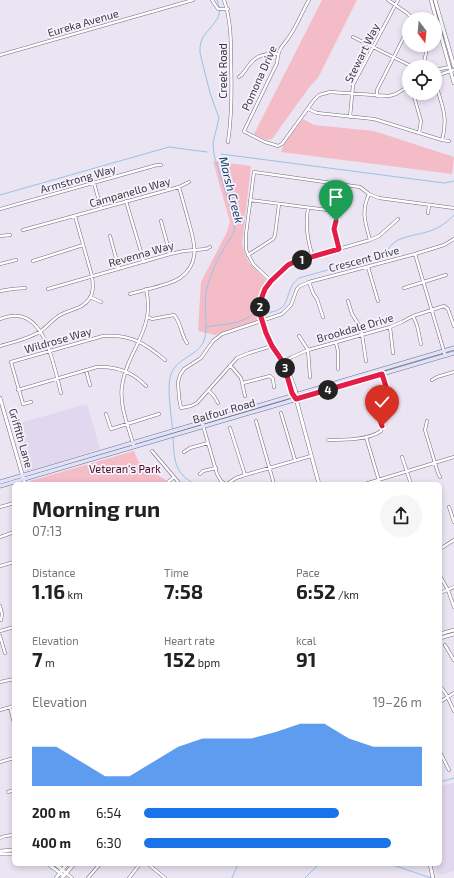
<!DOCTYPE html>
<meta charset="utf-8">
<style>
:root{--surface:#fff;--page:#f6f6f6;--text:#202124;--muted:#757577;--accent:#1a73e8}
body{margin:0;font-family:"Exo 2",sans-serif;background:var(--page);color:var(--text);height:100vh;display:flex;flex-direction:column;font-size:15px;white-space:nowrap}
*{box-sizing:border-box;margin:0}
p{font-size:13px;color:var(--muted)}
.icon{flex:none;width:22px;height:22px;fill:none;stroke:currentColor;stroke-width:2;stroke-linecap:round;stroke-linejoin:round}
.map{position:relative;flex:1;overflow:hidden}
.sheet{position:absolute;left:12px;top:482px;width:430px;height:384px;display:flex;flex-direction:column;background:var(--surface);border-radius:6px;box-shadow:0 2px 6px #0003}
.sheet>*{flex:none}
.needle{width:26px;rotate:164deg}
.tools{position:absolute;left:402px;top:12px;display:grid;gap:8px}
.tools a{display:grid;place-items:center;width:40px;height:40px;border-radius:50%;background:var(--surface);box-shadow:0 2px 6px #0003;font-size:20px}
.pin{position:absolute;display:grid;place-items:center;width:34px;height:34px;color:#fff;margin:-41px -17px;border-radius:50% 50% 50% 0;rotate:-45deg;box-shadow:0 0 4px #0007}
.pin .icon{rotate:45deg}
.km{position:absolute;width:20px;height:20px;margin:-10px;border-radius:50%;background:#222;color:#fff;font-size:11px;line-height:20px;text-align:center}
.round{display:grid;place-items:center;flex:none;width:42px;height:42px;border-radius:21px;background:var(--page)}
.summary{display:flex;align-items:center;justify-content:space-between;height:68px;padding:0 20px}
h1{font-size:22px;font-weight:700;line-height:30px}
.stats{display:grid;grid-template-columns:repeat(3,1fr);gap:6px;height:68px;padding:4px 20px}
.stats div{display:grid;align-content:center}
.stats b{font-size:20px;font-weight:700}
.stats small{font-size:11px;font-weight:400}
.stats p{font-size:11px}
.chart{height:112px;padding:8px 20px}
.chart p{display:flex;justify-content:space-between}
.chart svg{width:100%;height:72px;margin-top:4px;fill:var(--accent);opacity:.7}
ul{padding:0 20px;list-style:none;font-size:13px}
li{display:grid;grid-template-columns:64px 48px 1fr;align-items:center;height:30px}
li i{height:10px;border-radius:5px;background:var(--accent)}
.map>svg:first-child{display:block}
.built{fill:#e1d7ee}
.green{fill:#f4bcc7}
.lines{fill:none;stroke-linecap:round;stroke-linejoin:round}
.stream{stroke:#97c3e6;stroke-width:1}
.minor-casing{stroke:#726c7a;stroke-width:3.5}
.tertiary-casing{stroke:#726c7a;stroke-width:4}
.secondary-casing{stroke:#726c7a;stroke-width:4.5}
.minor{stroke:#fff;stroke-width:2.5}
.tertiary{stroke:#fff;stroke-width:3}
.secondary{stroke:#dee3fb;stroke-width:3.5}
.route-casing{stroke:#fff;stroke-width:8}
.route{stroke:#e11d48;stroke-width:5}
.labels{text-anchor:middle;stroke-width:3.5;stroke-linejoin:round;paint-order:stroke}
.street-label{font-size:11px;fill:#3a383e;stroke:#f7f2fe}
.park-label{font-size:11px;fill:#4e0b22;stroke:#f7f2fe}
.water-label{font-size:12px;font-style:italic;fill:#146;stroke:#f7f2fe}
</style>
<div class="map">
<svg width="454" height="878" viewBox="0 0 454 878">
<rect width="100%" height="100%" fill="#eae4f3"/>
<!-- built -->
<path class="built" d="M87 404 100 449 45 466 28 471 26 470 13 425Z
M454 783V871L441 875 436 873 435 864H440V786Z"/>
<!-- green -->
<path class="green" d="M322 0H357L318 78 311 85 272 139 266 140 254 134Z
M303 119 314 125 374 131 454 157 452 174 281 152 284 144Z
M213 161 251 166 242 244 245 254 250 264 268 282C259 299 255 301 261 320L234 328 215 335 198 331 201 282 226 234 230 222Z
M134 451 138 461 168 482 169 484H31L30 481Z"/>
<g class="lines">
<!-- stream -->
<path class="stream" d="M217 0 219 7
M221 154 444 183 454 181
M0 195 169 147 207 152
M263 313C296 312 281 291 299 278L385 254C388 249 392 243 398 240 420 231 434 236 454 215
M206 327C221 324 242 325 254 313H259
M173 434C172 419 166 387 171 374 177 358 195 357 203 343 210 328 202 305 207 288 211 274 217 259 225 247 228 241 232 237 234 231 235 227 234 223 234 219L214 155 213 143 219 118 210 93 200 53C199 37 207 33 215 22 218 19 219 14 220 10
M173 437C174 459 174 475 196 484
M440 782 454 778
M390 864 431 878
M232 878 238 864
M305 878 319 864"/>
<!-- minor casing -->
<g class="minor-casing">
<path id="minor" d="M212 0 218 9H228
M224 0C231 20 231 40 231 61 232 88 232 115 228 142
M309 0C302 12 297 26 289 37 281 49 279 46 277 63L244 131 245 132 265 142 278 146 282 144 314 100 319 95 330 92 389 96 396 94 409 86
M388 0 407 13 413 19
M353 37 413 67
M0 55 193 0
M423 67 426 53 425 45
M435 70 450 67
M435 76 454 70
M239 77C244 74 245 70 249 65 256 55 267 53 278 54
M435 86 437 88C443 108 448 119 442 140
M413 93 421 121 419 133
M377 96V90L409 27
M308 109 317 113 374 119 442 140 449 141
M350 117 353 85 398 0
M94 183 101 208
M369 194C361 212 365 222 370 240
M250 200 335 211 337 213 334 229 339 249
M126 201 144 262
M308 208C305 226 307 240 313 257
M0 209 157 165H161
M428 213 429 205
M161 221 170 254
M23 230 179 187 189 182
M0 236 10 235
M110 236 119 269
M415 254 445 355
M248 255 273 239 275 235 279 204
M33 261 83 245
M0 264 16 260
M368 267 378 301
M271 281 253 264 246 250V234L254 172 360 187 369 194 379 198 454 208
M309 282 313 293 317 299 323 317
M404 288 446 275
M48 289 170 254 184 251 206 249 210 247
M0 291 12 289 25 288
M130 294C143 290 170 285 180 278 202 262 194 241 188 219 185 208 182 198 179 187
M90 297 101 302
M348 301 352 314 359 325 362 334 366 361
M413 316 417 325 421 344
M148 317 152 319 174 315C181 322 181 335 187 343
M0 319C6 317 12 315 18 316 47 319 55 371 61 393
M390 327 393 353
M299 336 308 350 310 377
M336 343 338 351V369
M0 346C14 342 29 339 41 331 48 326 53 319 60 315 71 309 83 309 90 298 94 292 93 283 92 276L75 216
M272 346 249 353 237 358 197 403 191 406 181 408 179 398 178 382 180 375 184 369 201 358 213 341 222 334 282 314 291 305 297 289 300 286 309 282 415 254 444 245 454 239
M283 362 292 357 308 350 390 327 402 322 413 316 444 306 448 309 454 326
M283 363 292 393 295 395
M230 365 241 378 245 396
M86 370 90 385
M432 380 437 377 454 372
M243 383 270 376 273 379 274 387
M18 390 97 367C116 366 133 372 146 386
M209 391 214 396 218 403
M295 395 296 391 286 364 283 362 269 340 260 310V302L262 295 271 281 288 265 294 262 370 240 379 236 398 219
M31 402 23 404 11 362 103 336C130 334 145 343 165 360
M281 413 295 460
M106 414 111 429 159 414
M256 421 274 484
M427 421 425 430 438 473 440 477
M202 422 217 474 221 481 225 484
M230 428 245 475
M366 437 380 484
M328 440C343 440 369 440 381 431L382 426 373 399 375 397 389 393 382 374
M134 447C129 428 119 406 122 386 127 350 156 330 146 289
M152 451 180 484
M184 452 190 448 208 443
M402 457 411 484
M200 474 203 471 216 468
M168 482 174 477
M227 484 236 478 245 475 311 456
M365 484 454 457
M0 507 14 503
M449 507 454 522
M0 537 14 532
M440 549 454 540
M0 566 14 562
M440 576 448 590 454 607
M440 593 454 587
M0 606 2 614 1 620
M0 631 14 627
M0 636 5 653
M445 645 454 660
M0 682 14 679
M440 686 446 694 454 711
M440 702 454 693
M10 707 14 723
M0 710 14 706
M440 752 449 770
M0 762 14 758
M8 792 14 790
M0 838 5 836 14 835
M148 864 165 878
M66 873 72 878
M88 878 100 864
M129 878 140 864"/>
</g>
<!-- tertiary casing -->
<g class="tertiary-casing">
<path id="tertiary" d="M431 0 454 83
M435 0 454 66
M295 395 319 484
M0 398 25 484
M440 634 454 630
M440 638 454 634
M0 851 14 850
M0 854H14
M48 864 64 876
M55 864 66 873
M430 864 433 878
M56 878 67 864
M62 878 74 864"/>
</g>
<!-- secondary casing -->
<g class="secondary-casing">
<path id="secondary" d="M0 482 454 348
M0 486 454 353"/>
</g>
<!-- minor -->
<use href="#minor" class="minor"/>
<!-- tertiary -->
<use href="#tertiary" class="tertiary"/>
<!-- secondary -->
<use href="#secondary" class="secondary"/>
</g>
<g class="lines">
<!-- route casing -->
<g class="route-casing">
<path id="route" d="M336 221 334 229 339 249 294 262 288 265 271 281 265 289 260 302V314L266 333 272 346 283 362 292 393 296 399 382 374 388 393 375 397 373 399 382 426"/>
</g>
<!-- route -->
<use href="#route" class="route"/>
</g>
<g class="labels">
<!-- street labels -->
<g class="street-label">
<text transform="translate(83 23) rotate(-16)" y="4">Eureka Avenue</text>
<text transform="translate(362 53) rotate(-64)" y="4">Stewart Way</text>
<text transform="translate(223 71) rotate(-90)" y="4">Creek Road</text>
<text transform="translate(259 78) rotate(-66)" y="4">Pomona Drive</text>
<text transform="translate(78 179) rotate(-16)" y="4">Armstrong Way</text>
<text transform="translate(130 192) rotate(-16)" y="4">Campanello Way</text>
<text transform="translate(141 254) rotate(-16)" y="4">Revenna Way</text>
<text transform="translate(364 259) rotate(-15)" y="4">Crescent Drive</text>
<text transform="translate(355 328) rotate(-16)" y="4">Brookdale Drive</text>
<text transform="translate(58 340) rotate(-16)" y="4">Wildrose Way</text>
<text transform="translate(224 411) rotate(-16)" y="4">Balfour Road</text>
<text transform="translate(21 438) rotate(74)" y="4">Griffith Lane</text>
</g>
<!-- park labels -->
<g class="park-label">
<text x="125" y="473">Veteran's Park</text>
</g>
<!-- water labels -->
<g class="water-label">
<text transform="translate(231 190) rotate(76)" y="4">Marsh Creek</text>
</g>
</g>
</svg>
<div class="tools">
<a><svg class="needle" viewBox="-14 -14 28 28"><path d="M0-13l5 13h-10z" fill="#e53935"/><path d="M0 13l5-13h-10z" fill="#757577"/></svg></a>
<a><svg class="icon" aria-label="locate" viewBox="0 0 24 24"><circle cx="12" cy="12" r="6"/><path d="M12 2v4M12 18v4M2 12h4M18 12h4"/></svg></a>
</div>
<div class="pin" style="left:336px;top:221px;background:#1e9e55"><svg class="icon" aria-label="arrive" viewBox="0 0 24 24"><path d="M6 21V4h12l-3 4 3 4H6"/></svg></div>
<div class="pin" style="left:382px;top:426px;background:#d93025"><svg class="icon" aria-label="check" viewBox="0 0 24 24"><path d="M5 12l5 5 9-10"/></svg></div>
<b class="km" style="left:302px;top:260px">1</b>
<b class="km" style="left:260px;top:307px">2</b>
<b class="km" style="left:285px;top:368px">3</b>
<b class="km" style="left:328px;top:390px">4</b>
<section class="sheet">
<div class="summary"><div><h1>Morning run</h1><p>07:13</p></div><a class="round"><svg class="icon" aria-label="share" viewBox="0 0 24 24"><path d="M12 15V3M7 8l5-5 5 5M5 13v7h14v-7"/></svg></a></div>
<div class="stats">
<div><p>Distance</p><b>1.16<small> km</small></b></div>
<div><p>Time</p><b>7:58</b></div>
<div><p>Pace</p><b>6:52<small> /km</small></b></div>
</div>
<div class="stats">
<div><p>Elevation</p><b>7<small> m</small></b></div>
<div><p>Heart rate</p><b>152<small> bpm</small></b></div>
<div><p>kcal</p><b>91</b></div>
</div>
<div class="chart"><p><span>Elevation</span>19–26 m</p>
<svg viewBox="0 0 160 44" preserveAspectRatio="none"><path d="M0 44V20L10 20L20 29L30 38L40 38L50 29L60 20L70 15L80 15L90 15L100 11L110 6L120 6L130 15L140 20L150 20L160 20V44z"/></svg>
</div>
<ul>
<li><b>200 m</b>6:54<i style="width:70%"></i></li>
<li><b>400 m</b>6:30<i style="width:89%"></i></li>
</ul>
</section>
</div>
